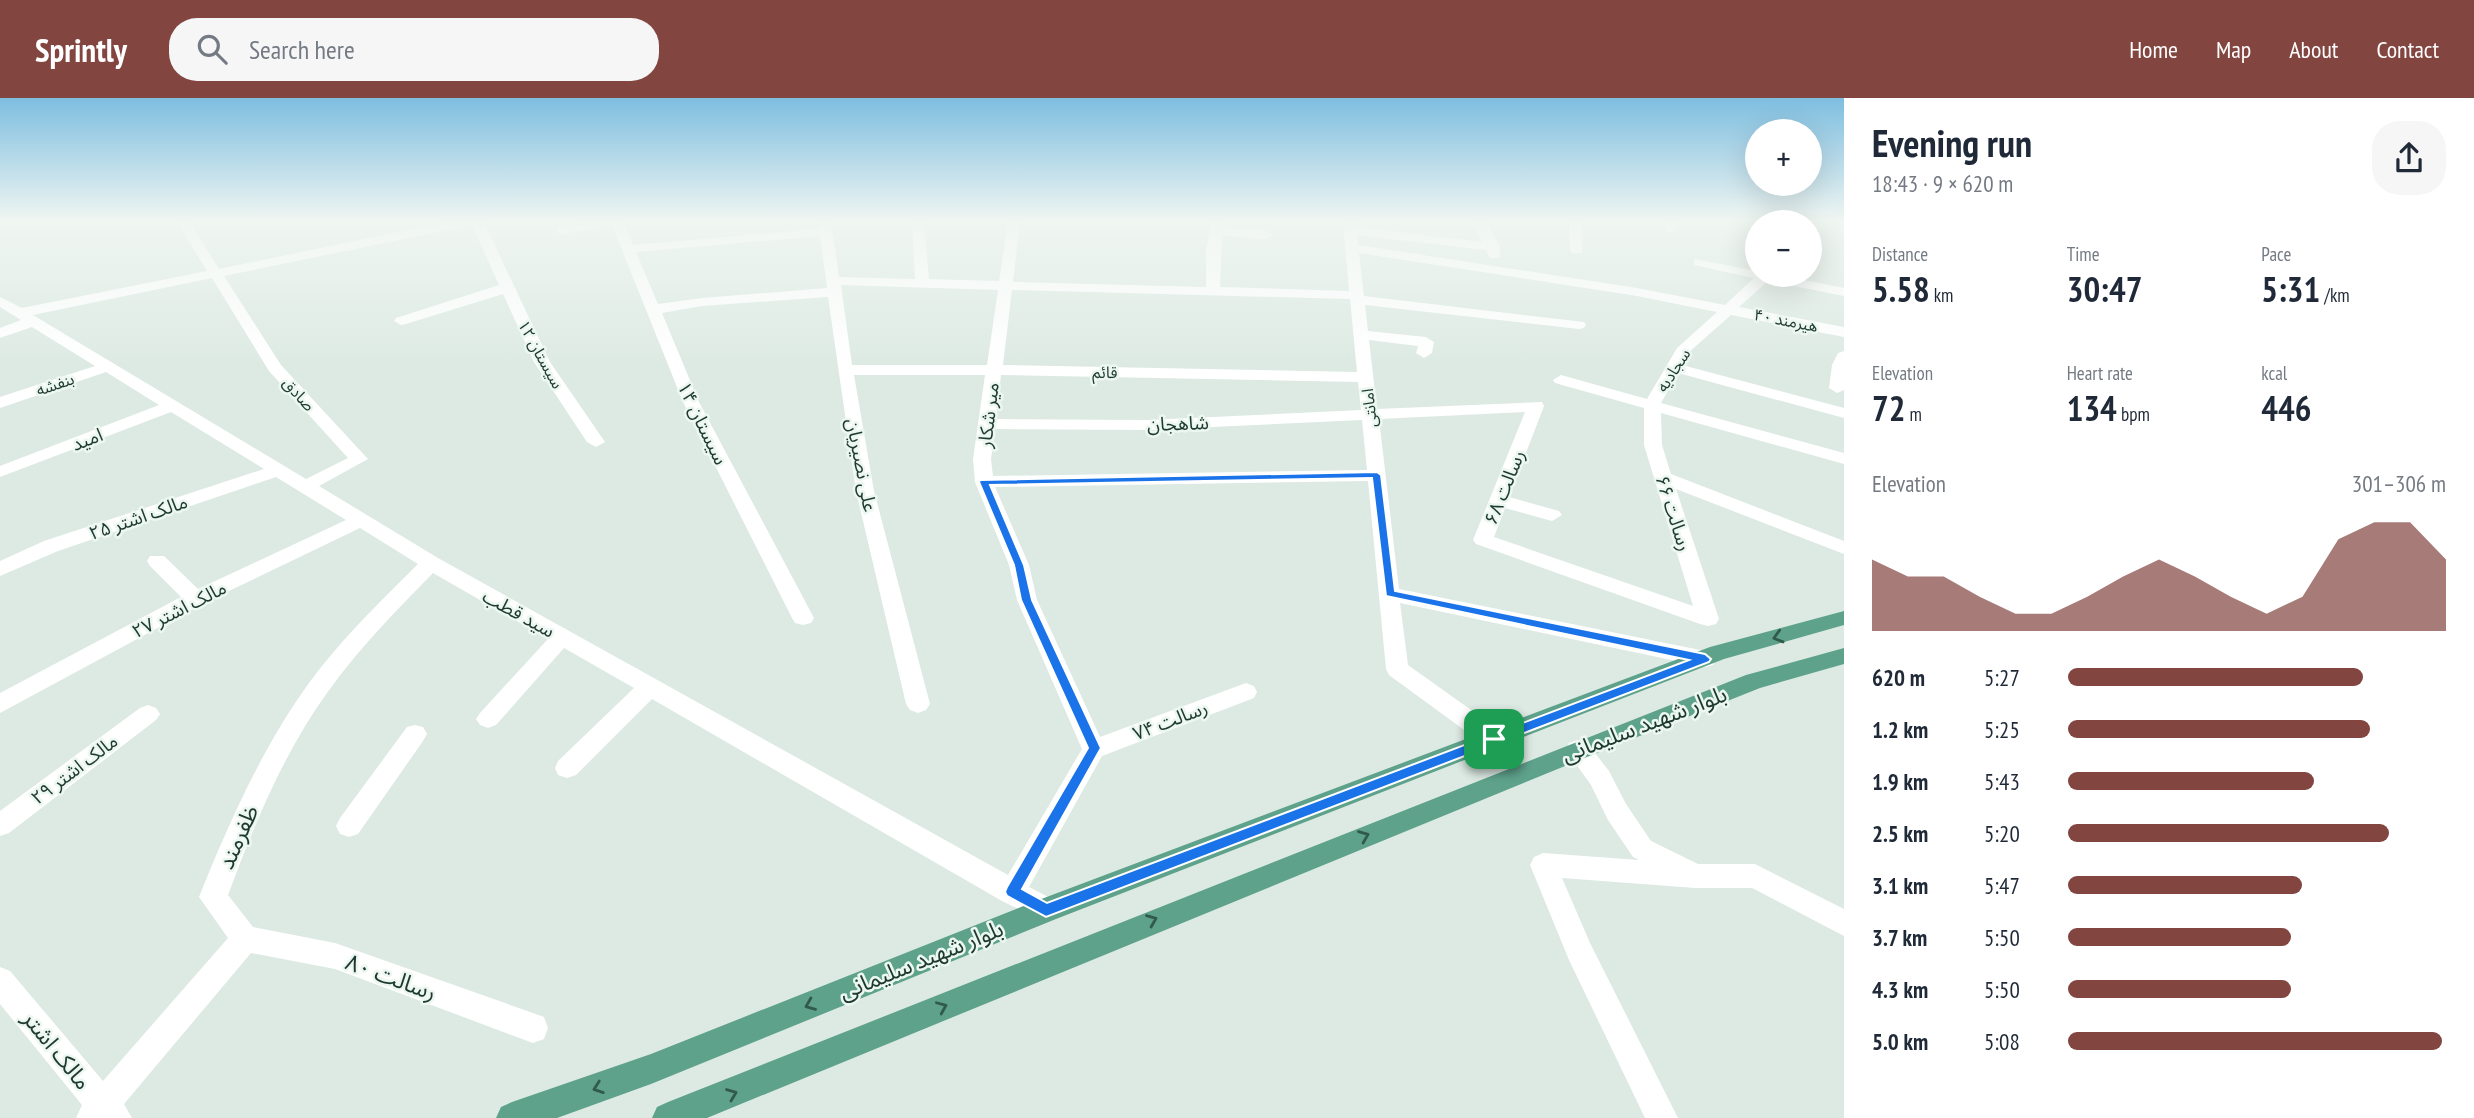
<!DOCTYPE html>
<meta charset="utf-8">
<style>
:root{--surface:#fff;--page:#f6f6f7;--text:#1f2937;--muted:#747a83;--accent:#824540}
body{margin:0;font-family:"PT Sans Narrow","Noto Sans Arabic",sans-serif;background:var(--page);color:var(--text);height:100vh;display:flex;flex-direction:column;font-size:26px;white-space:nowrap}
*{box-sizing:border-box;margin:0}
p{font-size:23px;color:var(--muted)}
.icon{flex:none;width:38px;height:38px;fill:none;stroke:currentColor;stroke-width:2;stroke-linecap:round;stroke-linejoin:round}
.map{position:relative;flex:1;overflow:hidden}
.details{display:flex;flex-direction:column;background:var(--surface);width:630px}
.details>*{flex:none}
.buttons{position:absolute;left:1745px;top:21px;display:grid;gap:14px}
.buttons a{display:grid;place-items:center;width:77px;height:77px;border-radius:50%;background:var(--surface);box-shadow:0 7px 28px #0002;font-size:35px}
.pin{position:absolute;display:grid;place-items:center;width:60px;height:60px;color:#fff;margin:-30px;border-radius:14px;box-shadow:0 4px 10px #0006}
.round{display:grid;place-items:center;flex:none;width:74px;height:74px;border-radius:28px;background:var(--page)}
.head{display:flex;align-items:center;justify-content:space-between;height:119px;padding:0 28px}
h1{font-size:38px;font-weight:700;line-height:52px}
.figures{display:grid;grid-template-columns:repeat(3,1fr);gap:10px;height:119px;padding:7px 28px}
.figures div{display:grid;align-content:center}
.figures b{font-size:35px;font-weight:700}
.figures small{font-size:19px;font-weight:400}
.figures p{font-size:19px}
.chart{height:196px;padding:14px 28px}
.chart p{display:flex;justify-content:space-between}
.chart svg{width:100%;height:126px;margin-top:7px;fill:var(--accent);opacity:.7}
ul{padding:0 28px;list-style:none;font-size:23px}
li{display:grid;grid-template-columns:112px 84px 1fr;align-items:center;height:52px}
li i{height:18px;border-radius:9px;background:var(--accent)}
header{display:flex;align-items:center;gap:42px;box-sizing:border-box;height:98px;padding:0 35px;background:var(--accent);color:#fff}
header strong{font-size:33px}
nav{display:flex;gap:38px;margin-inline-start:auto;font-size:24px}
.search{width:490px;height:63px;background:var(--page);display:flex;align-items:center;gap:18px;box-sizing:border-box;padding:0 24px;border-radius:28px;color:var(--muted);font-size:26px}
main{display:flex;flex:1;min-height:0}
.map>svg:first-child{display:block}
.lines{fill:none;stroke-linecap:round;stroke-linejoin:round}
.minor{fill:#fff;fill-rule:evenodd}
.major{fill:#5ea28c;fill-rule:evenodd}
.oneway{stroke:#31594c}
.route{fill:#1a73e8;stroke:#fff;stroke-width:2;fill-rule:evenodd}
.labels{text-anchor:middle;stroke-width:5;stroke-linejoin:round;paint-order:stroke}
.far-street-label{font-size:16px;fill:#1e3a30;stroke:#edf7f1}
.street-label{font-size:19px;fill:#1e3a30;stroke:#edf7f1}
.near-street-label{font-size:23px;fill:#1e3a30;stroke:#edf7f1}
</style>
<header>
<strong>Sprintly</strong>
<div class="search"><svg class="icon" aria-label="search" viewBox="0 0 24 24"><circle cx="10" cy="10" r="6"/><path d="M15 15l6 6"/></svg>Search here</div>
<nav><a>Home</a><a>Map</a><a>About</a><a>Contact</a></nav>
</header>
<main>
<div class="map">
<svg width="1844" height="1020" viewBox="0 0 1844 1020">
<rect width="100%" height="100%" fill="#ddeae3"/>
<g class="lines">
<!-- minor -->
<path class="minor" d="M177 124H190L219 171 447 124H484L550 264 605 344 596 349 587 344 534 264 503 196 406 226 401 227 394 223 396 220 499 187 472 127 224 178 281 267 368 361 319 388 438 460 1008 777 1082 651 1017 502 1009 467 975 384 973 361 985 277H854L874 393 930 606 926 612 918 615 910 612 906 606 856 393 828 199 702 208 662 215 699 304 814 520 811 525 803 527 795 525 792 520 683 304 612 127 563 136 558 135V129L585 124H624L633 147 819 131V124H831L839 179 915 181 912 124H924L929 181 999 183 1008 124H1020L1013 184 1206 189V152L1212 124H1224L1223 130 1265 133 1272 137 1265 141 1222 137 1220 189 1349 193 1343 124H1355L1356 129 1482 144 1473 124H1486L1500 149V160H1490L1486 152 1357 137 1358 147 1637 190 1725 207 1754 180 1694 167V161L1757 173V177H1778L1844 190V198L1768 183 1739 209 1844 229V239L1731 217 1688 255 1682 267 1844 310V320L1678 275 1661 305 1844 355V366L1661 315 1662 347 1671 376 1844 443V456L1676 391 1719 521 1716 526 1708 528 1700 526 1476 446 1473 442 1525 314 1379 321 1399 491 1705 553 1713 555 1716 561 1713 567 1705 569 1400 505 1408 567 1502 634 1506 641 1502 648 1494 650 1486 648 1389 577 1386 571 1368 383 995 389 1029 467 1037 502 1100 639 1246 585 1254 588 1257 594 1254 600 1102 658 1029 789 1056 803 1060 812 1056 821 1046 824 1002 803 652 601 576 677 567 680 558 677 555 670 558 663 634 590 564 550 496 627 488 630 480 627 476 621 480 615 548 541 433 475C396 513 358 551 327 595 283 656 254 727 228 797L253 829 335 845 533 915 544 919 548 930 544 941 533 945 335 871 251 855 124 1006 132 1020H76L82 1007 0 906V869L10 873 103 983 228 840 199 799C229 725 262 650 309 585 341 541 380 504 418 466L360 430 202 506 0 615V595L181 499 150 468 147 463 150 458H164L198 491 346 422 276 379 58 453 0 478V463L44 443 264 371 171 314 0 379V368L159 307 106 274 0 310V299L95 268 32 229 0 240V230L21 222 0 209V199L22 210 207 173ZM820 138 827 190 702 200 658 206 636 154ZM1359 155 1637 198 1717 214 1677 250 1647 301 1561 277 1553 282 1555 285 1644 310V347L1693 508 1494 439 1505 410 1552 423 1562 417 1559 413 1509 399 1544 308 1542 304 1377 311 1369 242 1418 248 1416 255 1424 260 1432 255 1434 244 1426 239 1368 233 1365 207 1579 231 1584 230 1586 227 1584 224 1364 198ZM212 180 269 273 348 360 306 381 33 217ZM841 187 998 192 987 267H852ZM1012 192 1350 201 1357 274 1003 267ZM1001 277 1358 284 1361 312 1148 322 996 321ZM1362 322 1367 372 993 378 991 361 995 331 1148 332Z
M1569 124H1581L1582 155H1572L1570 152Z
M1664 124H1676L1677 130 1671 134 1666 133Z
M1812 124H1825L1815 137 1810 138Z
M1844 253V292L1837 295 1829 290 1832 267 1838 255Z
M148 607 156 610 160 616 156 622 9 735 0 738V713L140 610Z
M415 627 423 629 427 636 423 643 358 736 349 739 340 736 336 728 340 720 407 629Z
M1578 642 1587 645 1609 673 1626 706 1651 743 1698 766H1755L1844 811V838L1752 790H1695L1562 780 1590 845 1678 1020H1645L1569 862 1530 767 1534 759 1543 755 1639 762 1633 759 1608 722 1591 687 1566 652 1569 645Z"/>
<!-- major -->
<path class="major" d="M1844 513V527L1724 561 1056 821 651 986 557 1020H496L501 1009 512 1004 651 956 1036 803 1710 549Z
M1844 550V566L1760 590 1587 659 707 1020H652L657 1009 668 1004 1746 577Z"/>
</g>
<!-- one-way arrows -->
<defs><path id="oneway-chevron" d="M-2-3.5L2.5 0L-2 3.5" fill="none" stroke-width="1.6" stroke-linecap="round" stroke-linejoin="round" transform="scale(1.75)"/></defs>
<g class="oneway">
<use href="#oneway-chevron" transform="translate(1778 539) rotate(164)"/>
<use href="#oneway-chevron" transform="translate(1364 738) rotate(-22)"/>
<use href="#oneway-chevron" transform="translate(1152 822) rotate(-22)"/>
<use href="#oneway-chevron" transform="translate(810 907) rotate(158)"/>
<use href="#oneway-chevron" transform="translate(942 909) rotate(-23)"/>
<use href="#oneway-chevron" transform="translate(598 990) rotate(161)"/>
<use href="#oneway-chevron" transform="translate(732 996) rotate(-21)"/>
</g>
<!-- sky -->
<linearGradient id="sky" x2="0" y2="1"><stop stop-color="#7ebee0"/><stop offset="0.46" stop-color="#f0f6f2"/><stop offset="1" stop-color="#f0f6f2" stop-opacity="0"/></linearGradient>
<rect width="1844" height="267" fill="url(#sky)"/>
<!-- route -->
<path class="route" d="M1377 374 1381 377 1395 493 1705 556 1711 561 1709 564 1046 819 1007 798 1005 794 1007 789 1088 650 1021 502 1014 467 979 384 980 382ZM1372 380 1386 498 1689 562 1047 805 1022 791 1101 650 1032 502 1024 467 990 387Z"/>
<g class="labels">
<!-- far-street labels -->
<g class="far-street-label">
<text transform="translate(1786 222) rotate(11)" y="6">هیرمند ۴۰</text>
<text transform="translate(541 256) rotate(61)" y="6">سیستان ۱۲</text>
<text transform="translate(1673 272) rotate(-57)" y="6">سجادیه</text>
<text transform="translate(1105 274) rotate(1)" y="6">قائم</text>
<text transform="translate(55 286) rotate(-19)" y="6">بنفشه</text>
<text transform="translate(299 296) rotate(47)" y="6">صادق</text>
<text transform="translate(1369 310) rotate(-96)" y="6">امانتی</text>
</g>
<!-- street labels -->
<g class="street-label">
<text transform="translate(988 317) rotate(-83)" y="7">میر شکار</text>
<text transform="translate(703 325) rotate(64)" y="7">سیستان ۱۴</text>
<text transform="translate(1178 325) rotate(-2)" y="7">شاهجان</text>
<text transform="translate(87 341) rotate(-21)" y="7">امید</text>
<text transform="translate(862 367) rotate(79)" y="7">علی نصیریان</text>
<text transform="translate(1504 389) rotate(-68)" y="7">رسالت ۶۸</text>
<text transform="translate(1674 415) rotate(72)" y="7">رسالت ۶۶</text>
<text transform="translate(138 419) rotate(-19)" y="7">مالک اشتر ۲۵</text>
<text transform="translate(179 511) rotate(-27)" y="7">مالک اشتر ۲۷</text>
<text transform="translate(519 515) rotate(29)" y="7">سید قطب</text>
<text transform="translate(1170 622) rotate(-21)" y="7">رسالت ۷۴</text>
<text transform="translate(74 671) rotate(-37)" y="7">مالک اشتر ۲۹</text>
</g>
<!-- near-street labels -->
<g class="near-street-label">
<text transform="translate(1644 626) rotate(-21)" y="8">بلوار شهید سلیمانی</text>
<text transform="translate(238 739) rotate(-66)" y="8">ظفرمند</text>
<text transform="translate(921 862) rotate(-22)" y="8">بلوار شهید سلیمانی</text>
<text transform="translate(391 879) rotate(20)" y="8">رسالت ۸۰</text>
<text transform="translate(57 952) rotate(51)" y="8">مالک اشتر</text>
</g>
</g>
</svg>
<div class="buttons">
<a>+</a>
<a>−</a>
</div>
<div class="pin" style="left:1494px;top:641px;background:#1e9e55"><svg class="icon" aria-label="arrive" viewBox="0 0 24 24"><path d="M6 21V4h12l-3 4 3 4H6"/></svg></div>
</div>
<section class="details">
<div class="head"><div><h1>Evening run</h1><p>18:43 · 9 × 620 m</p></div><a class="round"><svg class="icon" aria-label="share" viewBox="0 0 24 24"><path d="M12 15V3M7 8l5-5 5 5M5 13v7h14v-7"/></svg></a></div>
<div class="figures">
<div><p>Distance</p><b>5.58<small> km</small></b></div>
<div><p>Time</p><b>30:47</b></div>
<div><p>Pace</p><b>5:31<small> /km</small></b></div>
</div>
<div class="figures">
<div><p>Elevation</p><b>72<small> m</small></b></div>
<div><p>Heart rate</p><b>134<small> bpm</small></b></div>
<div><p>kcal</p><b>446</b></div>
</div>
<div class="chart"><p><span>Elevation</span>301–306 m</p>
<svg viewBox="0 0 160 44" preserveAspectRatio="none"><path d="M0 44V19L10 25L20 25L30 32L40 38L50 38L60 32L70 25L80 19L90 25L100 32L110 38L120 32L130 12L140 6L150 6L160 19V44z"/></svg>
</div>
<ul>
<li><b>620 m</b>5:27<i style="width:78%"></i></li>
<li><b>1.2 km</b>5:25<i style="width:80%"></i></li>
<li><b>1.9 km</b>5:43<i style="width:65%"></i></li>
<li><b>2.5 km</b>5:20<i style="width:85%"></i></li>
<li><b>3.1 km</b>5:47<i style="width:62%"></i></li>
<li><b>3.7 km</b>5:50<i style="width:59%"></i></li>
<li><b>4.3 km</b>5:50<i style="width:59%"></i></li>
<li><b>5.0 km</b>5:08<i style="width:99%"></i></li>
</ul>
</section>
</main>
